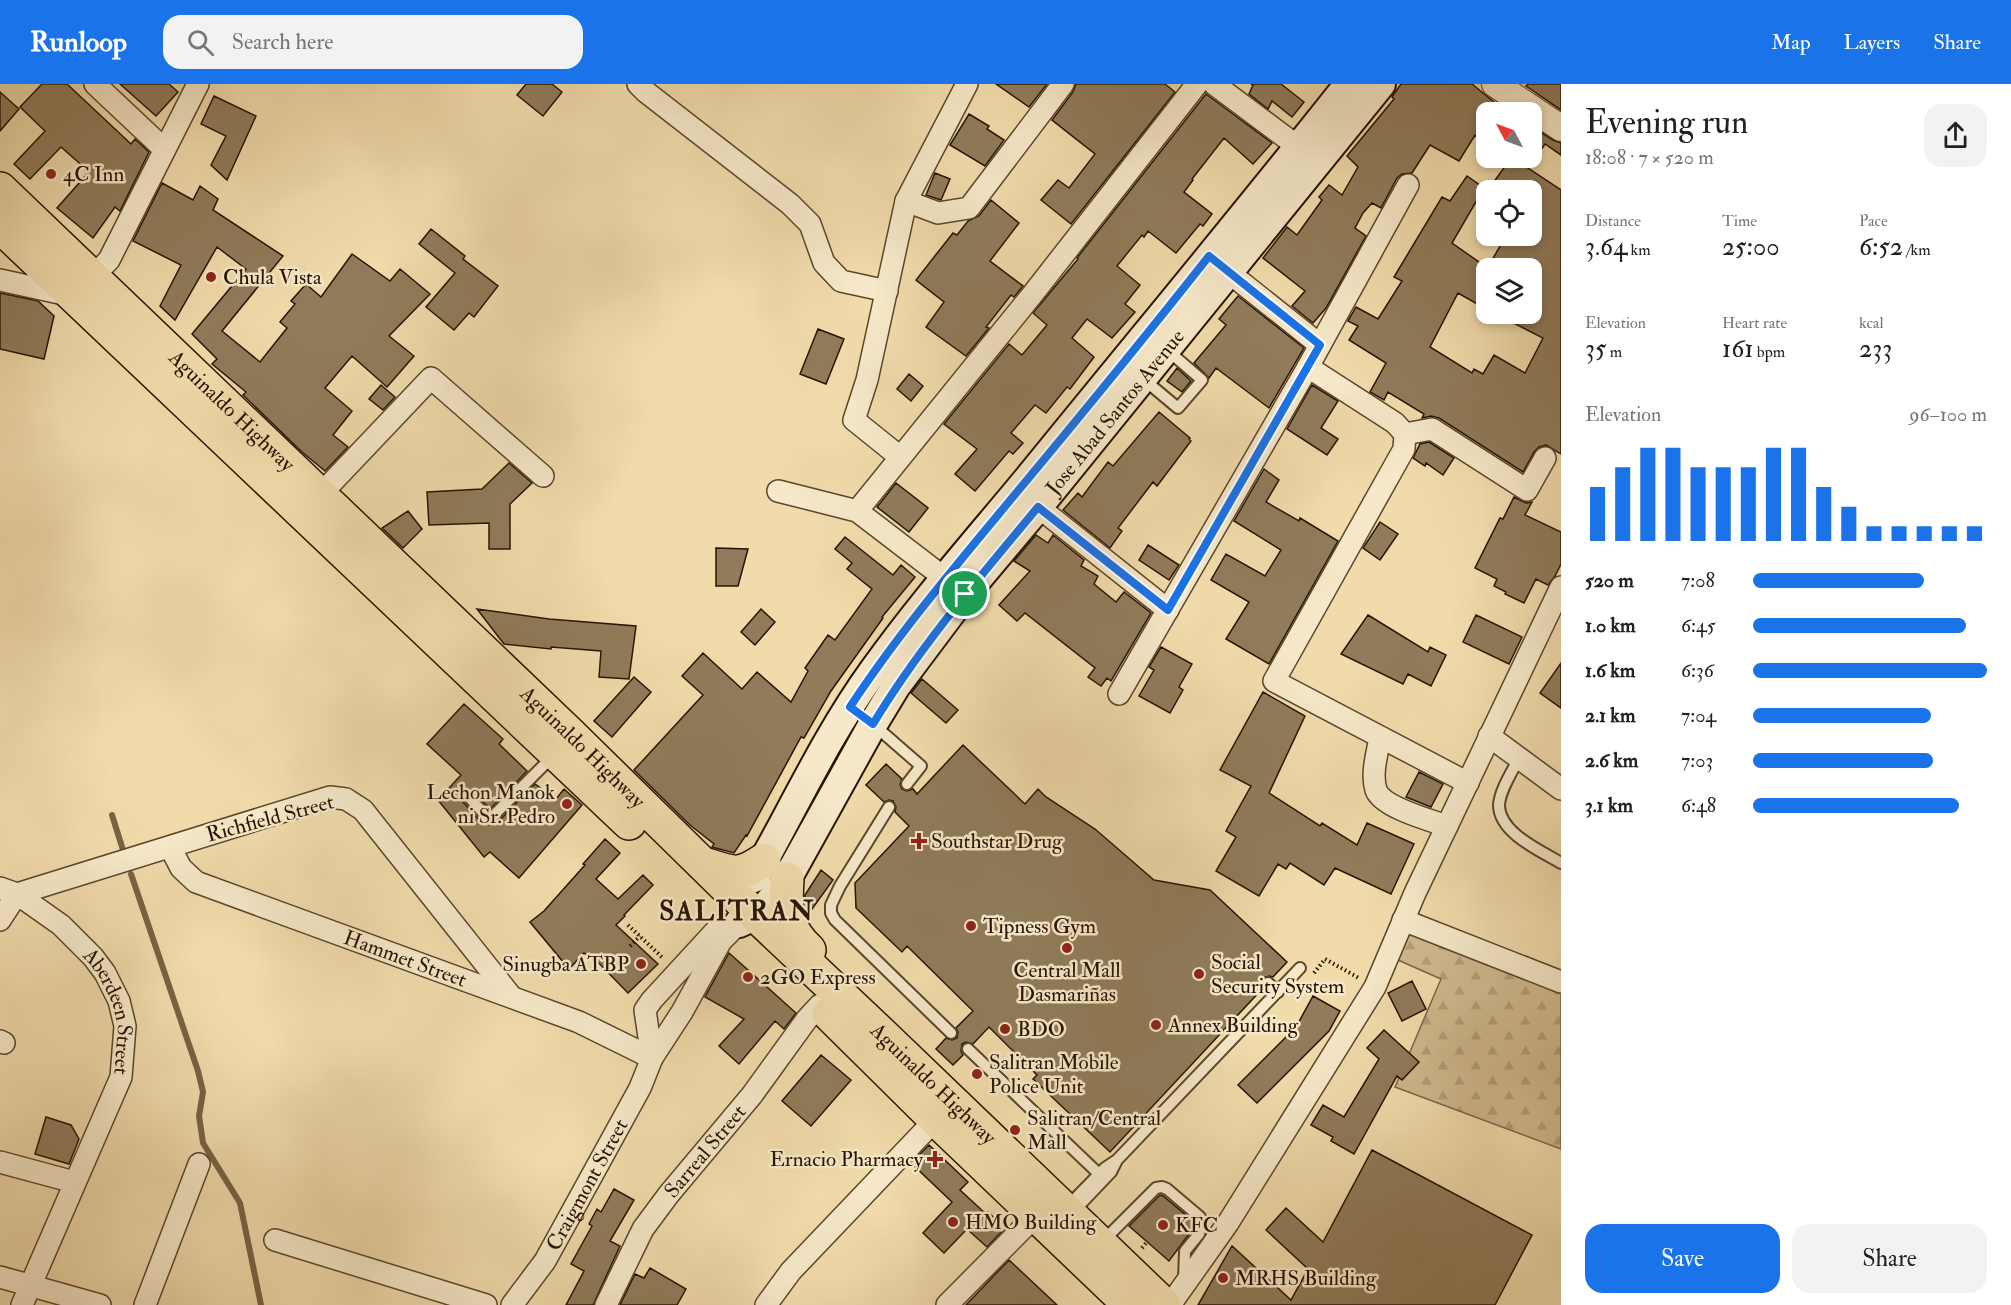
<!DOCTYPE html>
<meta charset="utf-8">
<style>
:root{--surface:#fff;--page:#f2f2f2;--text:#222;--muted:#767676;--accent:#1a73e8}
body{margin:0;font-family:"IM FELL Double Pica",serif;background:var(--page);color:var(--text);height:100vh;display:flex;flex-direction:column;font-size:22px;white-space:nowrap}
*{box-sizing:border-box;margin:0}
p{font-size:20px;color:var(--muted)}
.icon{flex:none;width:33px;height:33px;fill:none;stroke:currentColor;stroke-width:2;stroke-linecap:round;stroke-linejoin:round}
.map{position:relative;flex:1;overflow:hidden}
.drawer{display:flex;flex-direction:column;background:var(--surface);width:450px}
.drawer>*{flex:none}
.needle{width:39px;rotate:311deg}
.controls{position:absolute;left:1476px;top:18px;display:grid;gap:12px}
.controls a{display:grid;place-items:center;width:66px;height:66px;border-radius:12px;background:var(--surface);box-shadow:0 3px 9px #0003;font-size:30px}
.pin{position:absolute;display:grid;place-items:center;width:51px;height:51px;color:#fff;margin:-26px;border:3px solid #fff;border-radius:50%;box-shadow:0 2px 6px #0007}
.round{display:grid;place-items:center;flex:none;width:63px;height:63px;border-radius:18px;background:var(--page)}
.head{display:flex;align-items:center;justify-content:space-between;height:102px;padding:0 24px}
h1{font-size:33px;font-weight:600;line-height:45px}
.stats{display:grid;grid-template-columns:repeat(3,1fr);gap:9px;height:102px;padding:6px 24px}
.stats div{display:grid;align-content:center}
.stats b{font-size:26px;font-weight:600}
.stats small{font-size:16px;font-weight:400}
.stats p{font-size:16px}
.chart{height:168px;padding:12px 24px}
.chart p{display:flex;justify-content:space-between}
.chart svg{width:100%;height:108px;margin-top:6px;stroke:var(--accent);stroke-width:6}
.button{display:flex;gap:12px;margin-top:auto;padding:12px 24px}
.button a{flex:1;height:69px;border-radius:18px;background:var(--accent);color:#fff;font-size:24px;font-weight:600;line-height:69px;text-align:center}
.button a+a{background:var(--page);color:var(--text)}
ul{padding:0 24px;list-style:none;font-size:20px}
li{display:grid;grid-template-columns:96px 72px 1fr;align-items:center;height:45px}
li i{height:15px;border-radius:8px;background:var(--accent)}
header{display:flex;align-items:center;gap:36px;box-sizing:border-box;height:84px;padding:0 30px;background:var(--accent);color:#fff}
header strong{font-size:28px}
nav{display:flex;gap:33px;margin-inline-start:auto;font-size:21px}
.search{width:420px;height:54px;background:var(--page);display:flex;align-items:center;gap:15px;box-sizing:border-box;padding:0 21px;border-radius:18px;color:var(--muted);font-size:22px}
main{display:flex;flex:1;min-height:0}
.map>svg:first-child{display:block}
.forest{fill:url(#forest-firs);stroke:#7b6648;stroke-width:1.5}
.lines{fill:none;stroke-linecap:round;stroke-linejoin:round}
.stream{stroke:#776346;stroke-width:6}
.building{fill:#907b5a;stroke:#271403;stroke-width:1.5}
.service-casing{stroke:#5a462d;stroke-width:14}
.minor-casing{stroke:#5a462d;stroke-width:24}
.tertiary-casing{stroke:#5a462d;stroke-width:28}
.secondary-casing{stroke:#271403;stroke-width:32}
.trunk-casing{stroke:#271403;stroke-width:36}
.path{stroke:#271403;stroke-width:4;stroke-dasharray:1.5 3;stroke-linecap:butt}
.service{stroke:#f6e8c8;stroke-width:10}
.minor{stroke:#f6e8c8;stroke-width:21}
.tertiary{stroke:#f6e8c8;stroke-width:26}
.secondary{stroke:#f6e8c8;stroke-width:28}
.trunk{stroke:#f1dbab;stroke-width:33}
.route-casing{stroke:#fff;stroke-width:12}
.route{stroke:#1a73e8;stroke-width:8}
.poi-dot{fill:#8f2418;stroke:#f6e8c8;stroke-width:2}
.labels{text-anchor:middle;stroke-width:5;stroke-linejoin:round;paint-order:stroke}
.poi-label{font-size:21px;fill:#271403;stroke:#f6e8c8;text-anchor:start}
.street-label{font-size:21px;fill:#271403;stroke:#f6e8c8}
.district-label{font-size:27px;font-weight:bold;letter-spacing:1.5px;fill:#271403;stroke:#f6e8c8}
</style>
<header>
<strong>Runloop</strong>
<div class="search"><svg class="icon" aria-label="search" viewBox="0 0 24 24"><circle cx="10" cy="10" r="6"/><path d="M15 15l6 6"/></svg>Search here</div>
<nav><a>Map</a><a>Layers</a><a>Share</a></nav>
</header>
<main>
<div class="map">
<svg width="1561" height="1221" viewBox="0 0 1561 1221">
<defs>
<pattern id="forest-firs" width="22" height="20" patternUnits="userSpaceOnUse" patternTransform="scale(1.5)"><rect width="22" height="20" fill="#cfb98e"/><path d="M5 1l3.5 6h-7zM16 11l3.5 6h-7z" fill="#b29e79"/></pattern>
</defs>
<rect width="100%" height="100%" fill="#f1dbab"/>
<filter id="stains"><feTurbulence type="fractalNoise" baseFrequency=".00333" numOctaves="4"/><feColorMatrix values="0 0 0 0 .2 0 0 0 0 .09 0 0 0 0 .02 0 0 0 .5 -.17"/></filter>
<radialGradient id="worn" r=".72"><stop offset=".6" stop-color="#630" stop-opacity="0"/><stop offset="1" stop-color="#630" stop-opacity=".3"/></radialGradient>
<!-- forest -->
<path class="forest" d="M1410 846 1561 909V1065L1395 1003 1441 895 1398 876Z"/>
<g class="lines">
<!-- stream -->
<path class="stream" d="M112 731 123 766
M131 790 198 987 203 1008 199 1032 203 1059 240 1119 261 1221"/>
</g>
<!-- building -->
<path class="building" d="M42 0H67L131 60 135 55 149 68 120 127 115 123 93 154 57 124 88 89 85 86 86 85 61 63 30 95 14 80 45 47 20 23Z
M120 0H169L178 8 156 32Z
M526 0H552L562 8 543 32 517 11Z
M996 0H1047L1029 23Z
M1076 0H1165L1175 8 1071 140 1041 116 1058 96 1069 104 1095 70 1052 36 1073 8Z
M1251 0H1281L1304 18 1292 33 1272 17 1268 25 1249 10 1253 1Z
M1401 0H1472L1505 27 1506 26 1511 28H1486V45L1479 54 1475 51 1459 77 1430 61 1412 89 1402 90 1397 94 1381 124 1372 119 1363 129 1355 144 1366 152 1326 224 1313 239 1292 222 1305 207 1263 174 1287 143 1297 151 1322 116 1319 113 1329 101 1342 111 1358 83 1347 72 1394 15 1392 13Z
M1528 0H1561V26L1526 2Z
M0 8 19 25 0 47Z
M1206 10 1272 59 1253 80 1224 54 1192 95 1193 96 1184 108 1212 130 1203 142 1200 140 1176 169 1148 147 1144 153 1142 151 1117 182 1140 201 1125 220 1135 228 1112 254 1087 235 1072 254 1094 273 1070 305 1067 303 1046 329 1035 321 1011 349 1023 359 1013 370 1009 367 975 407 955 390 977 365 944 340 1009 260 1022 271 1047 241 1033 229 1078 175 1077 174Z
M214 12 256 32 227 96 211 81 226 52 201 40Z
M969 30 989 42 987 45 1004 56 985 82 950 61Z
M1534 44 1553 56 1561 59V71L1545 60 1528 84 1561 106V370L1546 361 1539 363 1534 368 1523 388 1439 334 1431 332 1422 334 1424 330 1388 308 1384 316 1370 308 1386 279 1349 256 1358 242 1348 237 1356 223 1378 235 1402 197 1394 193 1442 113 1450 117 1467 92 1484 104 1452 159 1486 183V225L1458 209 1430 263 1472 289 1474 285 1483 290 1494 271 1525 289 1543 254 1496 230H1532V184H1505L1492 176 1506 152H1532V106H1488L1511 74H1532V48Z
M935 89 950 95 941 116 926 111Z
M162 99 193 116 200 102 218 115 213 126 283 172 222 247 260 278 287 244 280 238 295 220 291 217 306 200 321 213 352 170 390 197 400 185 430 210 389 252 414 272 387 303 352 272 325 304 352 327 333 351 348 363 325 387 302 368 243 311 246 308 212 280 217 275 192 250 246 185 217 163 175 236 160 222 181 181 133 157Z
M991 116 1019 139 990 177 1023 202 1014 213 1011 211 986 243 989 244 966 272 926 243 944 218 916 196 953 149 957 151 968 137 979 132Z
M431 145 465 172 463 175 498 202 474 233 469 229 454 246 426 223 455 189 419 160Z
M0 209 38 217 54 232 44 275 0 265Z
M1238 212 1304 264 1269 324 1216 284 1209 294 1194 279 1226 241 1219 235Z
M818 245 844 255 826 300 800 290Z
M1177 284 1191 297 1182 308 1167 297Z
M909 290 923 302 911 317 897 305Z
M381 301 395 313 383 326 369 315Z
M1312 301 1338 317 1321 344 1338 355 1327 371 1287 345Z
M1159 328 1190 354 1189 355 1191 357 1157 402 1153 398 1118 444 1122 447 1110 464 1063 426 1078 409 1082 413 1108 378 1113 382Z
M1429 358 1454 374 1443 391 1426 379 1425 382 1413 374 1420 360Z
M509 379 532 399 510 420V465H489V439L429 441 427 408 482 405Z
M1264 385 1279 396 1266 418 1299 437 1300 434 1338 457 1269 580 1226 555 1249 518 1211 496 1226 470 1265 492 1281 466 1234 437Z
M896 399 928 424 909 448 877 423Z
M1514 413 1526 419 1532 418 1525 431 1561 448V480L1555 492 1548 501 1536 495 1524 519 1505 510 1506 508 1494 502 1497 495 1475 484 1500 434 1503 435Z
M408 427 422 445 403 464 382 444Z
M1380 438 1398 450 1380 476 1363 464Z
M1036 451 1048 459 1053 451 1084 476 1081 482 1098 492 1094 500 1116 518 1124 508 1151 529 1111 597 1107 594 1101 602 1088 593 1095 584 1025 529 1017 537 999 521 1030 487 1014 477Z
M845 453 893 491 901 481 915 493 882 533 883 534 831 607 804 654 801 653 747 752 746 751 734 769 712 763 714 760 690 741 634 686 703 611 682 592 703 569 742 605 757 588 791 618 808 587 805 584 828 551 835 556 872 505 847 485 852 479 835 465Z
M1148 461 1179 481 1169 496 1139 476Z
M716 464 748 465 738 502H716Z
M477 525 549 535 636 542 629 595 599 593 601 567 551 563V565L504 560Z
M761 525 775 538 755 561 741 548Z
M1368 531 1428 568 1430 563 1446 571 1431 602 1408 590 1403 600 1341 570Z
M1476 531 1522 553 1509 580 1463 558Z
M1161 563 1192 580 1179 603 1183 606 1170 629 1139 612 1154 586 1149 583Z
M1561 579V624L1540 609Z
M634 593 651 608 612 653 594 637Z
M922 595 958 626 946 639 911 609Z
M1263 608 1305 632 1269 709 1320 742 1322 739 1357 761 1367 739 1414 760 1391 810 1335 784 1324 801 1290 779 1286 785 1278 780 1259 812 1216 787 1236 753 1226 747 1251 702 1220 686Z
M464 620 503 655 499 660 527 687 490 725 473 707 467 705 463 707 461 713 462 717 481 738 490 741 496 740 535 700 556 715 564 705 582 721 519 794 490 768 484 773 438 716 461 691 427 660Z
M963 661 1025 720 1038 705 1046 713 1095 745 1154 796 1210 806 1287 878 1273 893 1269 892 1263 894 1261 898 1263 904 1110 1068 1033 995 1037 991 989 943 973 960 966 958 962 960 961 967 963 971 953 981 936 965 946 954 952 956 957 954 958 948 956 944 973 927 907 862 902 868 856 824 855 799 909 742 895 728 896 723 893 717 889 716 884 718 866 701 886 680 902 695 900 700 902 705 907 707 913 705 917 710Z
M1419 688 1443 700 1431 723 1406 713Z
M605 755 620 769 596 795 618 815 643 791 653 801 624 831 625 832 616 841 658 880 628 909 590 870 588 872 584 869 569 885 530 838 544 827 585 781 583 780Z
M821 786 833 796 807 832 805 811Z
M729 869 796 929 784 945 775 937 739 980 719 962 744 935 705 913Z
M1412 897 1426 925 1402 937 1388 909Z
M1313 912 1340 927 1329 947 1257 1019 1238 1001 1296 943Z
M1384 946 1419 978 1402 996 1397 992 1354 1070 1331 1057 1333 1053 1311 1041 1323 1021 1344 1033 1379 975 1367 964Z
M821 971 851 996 811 1042 782 1017Z
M46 1033 71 1041 79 1055 69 1080 35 1070Z
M929 1061 968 1098 960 1106 986 1130 988 1128 1005 1144 987 1163 967 1145 944 1169 923 1149 952 1118 911 1079Z
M1372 1066 1532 1151 1495 1221H1198L1232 1162 1291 1216 1308 1185 1266 1146 1286 1124 1323 1158Z
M614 1105 634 1116 610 1157 620 1162 593 1221H566L584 1187 571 1180 592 1142 589 1140 597 1125 601 1128Z
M1160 1111 1163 1112 1193 1137 1194 1141 1192 1146 1169 1177 1129 1142Z
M1009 1176 1057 1221H966Z
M650 1184 686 1205 677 1221H620L635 1190 644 1194Z"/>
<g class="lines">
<!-- service casing -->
<g class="service-casing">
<path id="service" d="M1142 294 1178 324 1202 296 1166 265
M874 641 921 682 907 700
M1519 674C1512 688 1500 706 1499 721 1499 749 1541 767 1561 779
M468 712 487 733 491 734 553 672
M889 723 840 802 831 821V829L835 836 951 949
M1268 899 1278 908
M968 965 1099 1090
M1067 1123 1105 1084 1117 1076 1300 884
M1073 1128 1111 1088 1117 1076
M1102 1158 1156 1104 1162 1103 1167 1105 1200 1133 1202 1141 1199 1150 1185 1167 1184 1196"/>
</g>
<!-- minor casing -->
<g class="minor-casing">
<g id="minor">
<path d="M95 0 164 65"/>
<path d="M638 0 646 8 790 120 810 140 824 179 841 197 887 207"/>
<path d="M1214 0 1309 71"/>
<path d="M906 117 938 129 969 124 1063 0"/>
<path d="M1217 179 1320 261"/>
<path d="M0 196 73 212 109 176 198 0"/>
<path d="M1308 283 1395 339 1405 350 1404 365 1274 597 1468 699"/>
<path d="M1405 350 1432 345 1527 406 1545 374"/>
<path d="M900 373 854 336 867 296 906 117 967 0"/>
<path d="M778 407 857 427 955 502"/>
<path d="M319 412 431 294 543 392"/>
<path d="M1027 414 1168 526"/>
<path d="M857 427 1032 211 1197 0"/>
<path d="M1119 610 1308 283 1408 101"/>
<path d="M1489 652 1561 705"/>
<path d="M1380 654C1377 670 1371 690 1376 706 1382 723 1429 736 1447 742"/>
<path id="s1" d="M170 763 181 784 196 798 579 938 652 974"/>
<path id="s2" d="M0 804 17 810 61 841 93 873 105 889 119 917 125 942 121 993 22 1221"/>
<path d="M0 836 17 810 330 713 346 715 363 726 510 911"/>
<path d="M1403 836 1561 898"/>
<path d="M0 957 4 959"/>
<path d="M652 974 645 926 652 916 720 842"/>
<path d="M0 1078 74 1098"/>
<path d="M275 1156 486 1221"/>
<path d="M0 1193 100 1221"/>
<path d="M145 1221 199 1080"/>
<path id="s3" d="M512 1221 545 1177 640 1004 652 974 682 928 721 857 739 839"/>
<path id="s4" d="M606 1221 643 1145 669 1110 752 1011 807 935 820 921"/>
<path d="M766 1221 791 1187 936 1035"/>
<path d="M947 1221 1044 1123"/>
<path d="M1170 1221 1228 1139 1375 903 1415 809 1561 503"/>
</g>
</g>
<!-- tertiary casing -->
<g class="tertiary-casing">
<path id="tertiary" d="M1495 0 1561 44"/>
</g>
<!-- secondary casing -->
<g class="secondary-casing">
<g id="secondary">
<path d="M754 794C793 725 827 651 874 586 924 516 982 451 1037 384 1141 256 1247 129 1349 0"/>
<path id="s5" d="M739 839 756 831 765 824 787 795 873 640 896 602 965 510 1038 423 1381 0"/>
</g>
</g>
<!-- trunk casing -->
<g class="trunk-casing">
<g id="trunk">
<path id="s6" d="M0 105 571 651 727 804 886 954 1164 1221"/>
<path d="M0 142 629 739"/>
<path d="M703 780C733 788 736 795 764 776"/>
<path d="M787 795C785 826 785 844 809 866"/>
<path d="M829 930 926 1026 1130 1221"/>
</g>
</g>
<!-- path -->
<path class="path" d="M628 841 664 875
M630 862 640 852
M1314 889 1325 875 1359 894
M1142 1164 1147 1158"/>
<!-- service -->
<use href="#service" class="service"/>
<!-- minor -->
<use href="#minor" class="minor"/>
<!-- tertiary -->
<use href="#tertiary" class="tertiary"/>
<!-- secondary -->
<use href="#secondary" class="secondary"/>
<!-- trunk -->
<use href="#trunk" class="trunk"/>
</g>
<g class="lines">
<!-- route casing -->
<g class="route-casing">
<path id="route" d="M1209 172 1320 261 1168 526 1038 423C980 493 920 562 873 640L850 623C900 547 959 478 1017 408 1082 330 1146 252 1209 172Z"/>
</g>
<!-- route -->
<use href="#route" class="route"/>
</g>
<!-- markers -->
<g class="poi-dot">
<circle cx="51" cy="90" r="6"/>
<circle cx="211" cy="193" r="6"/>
<circle cx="567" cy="720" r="6"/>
<path d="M916 748h6v6h6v6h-6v6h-6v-6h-6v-6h6z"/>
<circle cx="971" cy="842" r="6"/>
<circle cx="1067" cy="864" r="6"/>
<circle cx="641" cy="880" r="6"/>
<circle cx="1199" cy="890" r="6"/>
<circle cx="748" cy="893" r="6"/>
<circle cx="1156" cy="941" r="6"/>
<circle cx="1005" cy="945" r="6"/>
<circle cx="977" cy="990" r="6"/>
<circle cx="1015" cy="1046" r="6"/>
<path d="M932 1066h6v6h6v6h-6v6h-6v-6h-6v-6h6z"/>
<circle cx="953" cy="1138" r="6"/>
<circle cx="1163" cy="1141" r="6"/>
<circle cx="1223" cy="1194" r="6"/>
</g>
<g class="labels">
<!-- poi labels -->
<g class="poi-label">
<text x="63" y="97">4C Inn</text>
<text x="223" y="200">Chula Vista</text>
<text x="555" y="715" text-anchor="end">Lechon Manok<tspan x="555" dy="24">ni Sr. Pedro</tspan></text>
<text x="931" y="764">Southstar Drug</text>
<text x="983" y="849">Tipness Gym</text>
<text x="1211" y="885">Social<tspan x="1211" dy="24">Security System</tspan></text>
<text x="629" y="887" text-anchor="end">Sinugba ATBP</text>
<text x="1067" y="893" text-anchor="middle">Central Mall<tspan x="1067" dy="24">Dasmariñas</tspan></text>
<text x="760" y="900">2GO Express</text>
<text x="1168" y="948">Annex Building</text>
<text x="1017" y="952">BDO</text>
<text x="989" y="985">Salitran Mobile<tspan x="989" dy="24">Police Unit</tspan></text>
<text x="1027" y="1041">Salitran/Central<tspan x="1027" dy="24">Mall</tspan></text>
<text x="923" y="1082" text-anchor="end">Ernacio Pharmacy</text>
<text x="965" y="1145">HMO Building</text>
<text x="1175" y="1148">KFC</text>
<text x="1235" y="1201">MRHS Building</text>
</g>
<!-- street labels -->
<g class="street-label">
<text dy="7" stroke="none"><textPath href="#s6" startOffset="321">Aguinaldo Highway</textPath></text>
<text dy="7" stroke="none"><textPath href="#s5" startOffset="639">Jose Abad Santos Avenue</textPath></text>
<text dy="7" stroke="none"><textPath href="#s6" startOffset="807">Aguinaldo Highway</textPath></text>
<text transform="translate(270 734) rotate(-15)" y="7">Richfield Street</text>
<text dy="7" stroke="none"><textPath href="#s1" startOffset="267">Hammet Street</textPath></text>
<text dy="7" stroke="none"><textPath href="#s2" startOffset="176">Aberdeen Street</textPath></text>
<text dy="7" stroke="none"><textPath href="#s6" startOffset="1293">Aguinaldo Highway</textPath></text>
<text dy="7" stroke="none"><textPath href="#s4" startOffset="184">Sarreal Street</textPath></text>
<text dy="7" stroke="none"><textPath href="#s3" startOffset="142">Craigmont Street</textPath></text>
</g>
<!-- district labels -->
<g class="district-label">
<text x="737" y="836">SALITRAN</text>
</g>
</g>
<rect width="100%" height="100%" filter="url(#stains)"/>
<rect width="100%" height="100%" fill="url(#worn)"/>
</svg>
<div class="controls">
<a><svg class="needle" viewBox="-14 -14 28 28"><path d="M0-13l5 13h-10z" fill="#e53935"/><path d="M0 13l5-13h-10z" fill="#767676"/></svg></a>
<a><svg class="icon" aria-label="locate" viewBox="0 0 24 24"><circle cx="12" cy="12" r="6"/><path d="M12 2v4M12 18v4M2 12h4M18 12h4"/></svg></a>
<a><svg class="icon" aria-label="layers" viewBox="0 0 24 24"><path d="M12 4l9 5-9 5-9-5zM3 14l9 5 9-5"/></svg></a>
</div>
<div class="pin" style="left:965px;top:510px;background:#1e9e55"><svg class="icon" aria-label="arrive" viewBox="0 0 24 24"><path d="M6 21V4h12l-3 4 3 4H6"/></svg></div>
</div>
<section class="drawer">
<div class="head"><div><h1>Evening run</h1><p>18:08 · 7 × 520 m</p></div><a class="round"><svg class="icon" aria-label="share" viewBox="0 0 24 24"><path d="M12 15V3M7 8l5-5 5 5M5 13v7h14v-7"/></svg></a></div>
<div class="stats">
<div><p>Distance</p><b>3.64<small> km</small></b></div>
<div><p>Time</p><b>25:00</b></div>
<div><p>Pace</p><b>6:52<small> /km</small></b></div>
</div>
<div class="stats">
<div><p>Elevation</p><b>35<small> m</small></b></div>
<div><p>Heart rate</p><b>161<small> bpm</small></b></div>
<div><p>kcal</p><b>233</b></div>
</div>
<div class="chart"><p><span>Elevation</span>96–100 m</p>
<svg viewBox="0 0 160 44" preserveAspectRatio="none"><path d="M5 44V22M15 44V14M25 44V6M35 44V6M45 44V14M55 44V14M65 44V14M75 44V6M85 44V6M95 44V22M105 44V30M115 44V38M125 44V38M135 44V38M145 44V38M155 44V38"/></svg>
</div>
<ul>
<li><b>520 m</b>7:08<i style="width:73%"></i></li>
<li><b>1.0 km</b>6:45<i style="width:91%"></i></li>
<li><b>1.6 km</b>6:36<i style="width:100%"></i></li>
<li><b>2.1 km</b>7:04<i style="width:76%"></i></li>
<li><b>2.6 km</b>7:03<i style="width:77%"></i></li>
<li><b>3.1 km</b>6:48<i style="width:88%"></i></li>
</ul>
<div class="button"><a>Save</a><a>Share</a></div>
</section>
</main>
